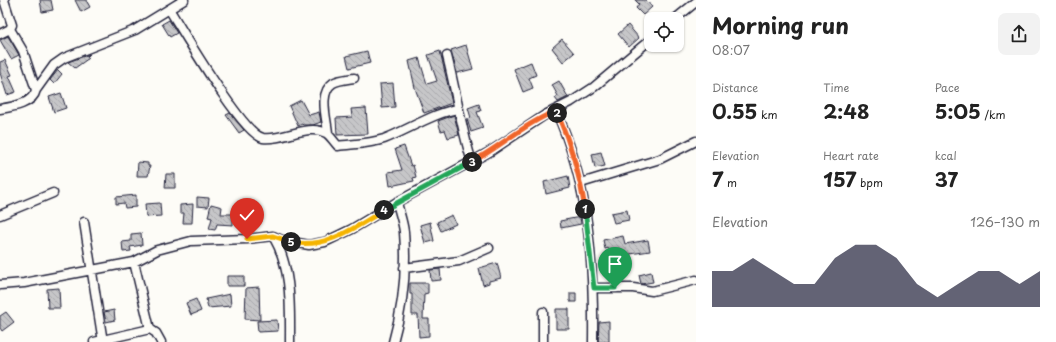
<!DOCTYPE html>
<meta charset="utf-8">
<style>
:root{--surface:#fff;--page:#f2f2f2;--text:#222;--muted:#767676;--accent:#22223b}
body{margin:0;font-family:"Playpen Sans",sans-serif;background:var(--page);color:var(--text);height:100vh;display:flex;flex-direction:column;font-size:15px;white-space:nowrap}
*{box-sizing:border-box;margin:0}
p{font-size:13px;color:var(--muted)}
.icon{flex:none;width:22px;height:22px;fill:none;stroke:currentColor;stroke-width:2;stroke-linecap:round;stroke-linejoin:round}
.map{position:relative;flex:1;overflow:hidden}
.drawer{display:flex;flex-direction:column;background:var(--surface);width:360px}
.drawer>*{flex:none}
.controls{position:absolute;left:644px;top:12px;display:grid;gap:8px}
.controls a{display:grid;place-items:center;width:40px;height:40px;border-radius:8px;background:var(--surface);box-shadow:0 1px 3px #0004;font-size:20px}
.pin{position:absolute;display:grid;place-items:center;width:34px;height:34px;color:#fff;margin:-41px -17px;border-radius:50% 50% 50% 0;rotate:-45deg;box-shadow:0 0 4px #0007}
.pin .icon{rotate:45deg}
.km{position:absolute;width:20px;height:20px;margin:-10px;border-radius:50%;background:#222;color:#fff;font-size:11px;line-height:20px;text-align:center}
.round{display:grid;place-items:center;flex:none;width:42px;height:42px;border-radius:8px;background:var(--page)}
.head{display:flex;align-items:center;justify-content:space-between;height:68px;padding:0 16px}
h1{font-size:22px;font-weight:700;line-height:30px}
.figures{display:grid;grid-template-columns:repeat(3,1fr);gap:6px;height:68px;padding:4px 16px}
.figures div{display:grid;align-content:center}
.figures b{font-size:20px;font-weight:700}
.figures small{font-size:11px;font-weight:400}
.figures p{font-size:11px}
.chart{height:112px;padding:8px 16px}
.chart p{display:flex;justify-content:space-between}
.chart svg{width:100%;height:72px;margin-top:4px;fill:var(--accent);opacity:.7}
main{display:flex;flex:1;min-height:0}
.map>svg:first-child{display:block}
.building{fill:url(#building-back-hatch);stroke:#22223b}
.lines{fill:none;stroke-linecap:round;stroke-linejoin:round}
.street-casing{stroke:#22223b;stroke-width:11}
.street{stroke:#fdfcf7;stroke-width:8}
.split-1-casing{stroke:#fff;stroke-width:8}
.split-2-casing{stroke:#fff;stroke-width:8}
.split-3-casing{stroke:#fff;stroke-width:8}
.split-4-casing{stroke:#fff;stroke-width:8}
.split-5-casing{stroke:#fff;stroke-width:8}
.split-6-casing{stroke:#fff;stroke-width:8}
.split-1{stroke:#22a559;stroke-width:5}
.split-2{stroke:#f0652b;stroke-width:5}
.split-3{stroke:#f0652b;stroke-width:5}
.split-4{stroke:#22a559;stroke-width:5}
.split-5{stroke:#f5b400;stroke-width:5}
.split-6{stroke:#f5b400;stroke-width:5}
</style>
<main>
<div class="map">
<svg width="696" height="342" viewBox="0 0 696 342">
<defs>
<pattern id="building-back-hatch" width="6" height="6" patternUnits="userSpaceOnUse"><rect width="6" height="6" fill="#c6c6c8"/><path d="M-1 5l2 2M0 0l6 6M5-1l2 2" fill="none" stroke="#aaaaad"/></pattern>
</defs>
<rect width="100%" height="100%" fill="#fdfcf7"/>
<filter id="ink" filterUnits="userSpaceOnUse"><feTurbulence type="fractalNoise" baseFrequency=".025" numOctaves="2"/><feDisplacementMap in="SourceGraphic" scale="8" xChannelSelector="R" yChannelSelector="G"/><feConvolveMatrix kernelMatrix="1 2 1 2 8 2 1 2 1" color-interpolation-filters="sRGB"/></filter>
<g filter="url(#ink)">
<!-- building -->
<path class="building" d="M40 0H51L53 10 42 12Z
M75 0H86L90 7 81 12Z
M635 0H646L652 7 643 15 636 8 639 4Z
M169 20 177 33 170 37 162 24Z
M628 25 639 38 629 47 618 34Z
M8 36 19 55 11 59 0 40Z
M562 39 574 53 563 62 552 48Z
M466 45 473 69 457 73 451 50Z
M367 51 370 63 349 68 346 56Z
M440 51 452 103 424 113 415 88 409 61 419 58 427 84 437 81 428 55Z
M90 54 87 57 89 58 75 68 68 62Z
M5 60 12 75 9 76 16 92 7 95 0 73V62Z
M531 62 536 75 529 78 533 88 523 92 514 69Z
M58 70 62 74 54 84 50 80Z
M559 81 568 97 558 102 555 98 558 96 552 85Z
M393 83 395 107 382 108 380 84Z
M61 93 66 108 54 112 49 97Z
M301 100 309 115 319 112 321 122 313 125H303L302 124 298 126 289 106Z
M479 104 481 111 477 112 483 128 471 132 467 119 471 118 468 108Z
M366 108 368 134 337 135 336 118 352 117 351 109Z
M230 113 244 130 239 133 226 115Z
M454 115 459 135 448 138 445 130 441 131 438 121Z
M404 146 411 166 413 165 416 177 413 178 414 181 390 186 388 172 402 170 395 149Z
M601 152 605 166 595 168 592 154Z
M138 162 148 163V166H150L148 176H137Z
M166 174H175V188H165Z
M568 176 570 188 546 194 544 182Z
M136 195V207L125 208 124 203 116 204V197Z
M197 197 209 198 208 207 197 206Z
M160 203 161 216 146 217 145 204Z
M193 204 192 223H183L184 213H180V205Z
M211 204 222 207 221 214H233V225L217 224 215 230 209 229 212 218 208 217Z
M627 210 629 220 614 223 611 213Z
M452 215 456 224 441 231 437 222Z
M580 217 581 224 561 228 560 221Z
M430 222 434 241 425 243 420 225Z
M141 233 142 245 130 247 131 251 123 252 122 242 131 241V234Z
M623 236 625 244 648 240 650 251 630 254 631 257 620 258 621 267 611 268 609 248 605 249 603 240Z
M497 263 501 278 489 281V283L483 285 479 268Z
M440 269 441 280 431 281 430 270Z
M651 272 653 282 641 284 639 275Z
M227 276H244V286H227Z
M410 283H428V293L424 294 423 319H429V336L419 337 418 315H412V294H410Z
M259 287 260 320 245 319 246 288Z
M59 288 60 308H48L47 289Z
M570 293H576V302H570Z
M230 294 231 306 208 308 206 299Z
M196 299 201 311 191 315 186 303Z
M556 309H569V329H556Z
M114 310 115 320 106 322 104 312Z
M6 312 14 322 2 331 0 328V316Z
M277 320 278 331 258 332 257 321Z
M609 321V342H598L599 322Z"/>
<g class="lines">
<!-- street casing -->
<g class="street-casing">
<path id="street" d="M169 9C183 31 242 134 263 138 283 141 308 123 326 133 330 135 334 142 338 146 353 144 369 144 384 139 406 131 437 111 459 109
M675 19 696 2
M0 34 10 29 12 25 4 0
M447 56C456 91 461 128 472 162
M36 90 54 65 64 58 135 30 184 0
M0 109C12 107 33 104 36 90L23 51 10 29
M556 111C589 183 594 263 593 342
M328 133C327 119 318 93 333 83 338 80 348 79 354 78
M581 183 660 159 696 141
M0 215 53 193
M84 222 103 342
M273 236C292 268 290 306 290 342
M134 262 150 329 156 333 161 342
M404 268 459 261 489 248
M0 285 24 283 134 262 157 250 191 241 247 239 273 236 282 240 309 245 325 242 352 229 397 202 491 151 545 115 571 102 594 87 651 39
M594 288H633L652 291 696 280
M543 312V342
M94 342 150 329
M393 342C403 307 407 269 404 232 403 222 399 212 397 202"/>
</g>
<!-- street -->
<use href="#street" class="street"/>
</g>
</g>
<g class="lines" filter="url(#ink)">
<!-- split-1 casing -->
<g class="split-1-casing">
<path id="split-1" d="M585 209 594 288H615"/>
</g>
<!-- split-2 casing -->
<g class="split-2-casing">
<path id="split-2" d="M557 113C571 144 580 176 585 209"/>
</g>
<!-- split-3 casing -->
<g class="split-3-casing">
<path id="split-3" d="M472 162C501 146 526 123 556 111L557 113"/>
</g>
<!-- split-4 casing -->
<g class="split-4-casing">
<path id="split-4" d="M384 210 472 162"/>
</g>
<!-- split-5 casing -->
<g class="split-5-casing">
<path id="split-5" d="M291 242C325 250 356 227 384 210"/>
</g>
<!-- split-6 casing -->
<g class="split-6-casing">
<path id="split-6" d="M247 239 273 236 291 242"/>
</g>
<!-- split-1 -->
<use href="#split-1" class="split-1"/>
<!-- split-2 -->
<use href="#split-2" class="split-2"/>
<!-- split-3 -->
<use href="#split-3" class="split-3"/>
<!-- split-4 -->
<use href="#split-4" class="split-4"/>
<!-- split-5 -->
<use href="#split-5" class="split-5"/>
<!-- split-6 -->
<use href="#split-6" class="split-6"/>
</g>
</svg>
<div class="controls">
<a><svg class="icon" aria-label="locate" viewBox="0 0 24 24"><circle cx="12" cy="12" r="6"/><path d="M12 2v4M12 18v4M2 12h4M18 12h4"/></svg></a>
</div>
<div class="pin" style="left:615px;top:288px;background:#1e9e55"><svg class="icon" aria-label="arrive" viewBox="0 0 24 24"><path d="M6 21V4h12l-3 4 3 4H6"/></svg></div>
<div class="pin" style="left:247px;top:239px;background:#d93025"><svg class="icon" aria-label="check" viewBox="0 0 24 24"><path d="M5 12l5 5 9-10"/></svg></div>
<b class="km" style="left:585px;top:209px">1</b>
<b class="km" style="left:557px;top:113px">2</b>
<b class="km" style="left:472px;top:162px">3</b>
<b class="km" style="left:384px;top:210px">4</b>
<b class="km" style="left:291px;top:242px">5</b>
</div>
<section class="drawer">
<div class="head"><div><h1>Morning run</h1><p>08:07</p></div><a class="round"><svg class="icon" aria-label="share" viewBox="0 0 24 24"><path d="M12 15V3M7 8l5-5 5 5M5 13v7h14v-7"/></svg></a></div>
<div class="figures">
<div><p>Distance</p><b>0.55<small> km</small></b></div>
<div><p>Time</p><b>2:48</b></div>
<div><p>Pace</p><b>5:05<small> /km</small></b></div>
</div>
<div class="figures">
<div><p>Elevation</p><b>7<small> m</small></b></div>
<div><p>Heart rate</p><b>157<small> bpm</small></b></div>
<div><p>kcal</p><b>37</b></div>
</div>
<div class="chart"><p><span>Elevation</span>126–130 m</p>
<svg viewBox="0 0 160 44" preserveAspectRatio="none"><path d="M0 44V22L10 22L20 14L30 22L40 30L50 30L60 14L70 6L80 6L90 14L100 30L110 38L120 30L130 22L140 22L150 30L160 22V44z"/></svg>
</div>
</section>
</main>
